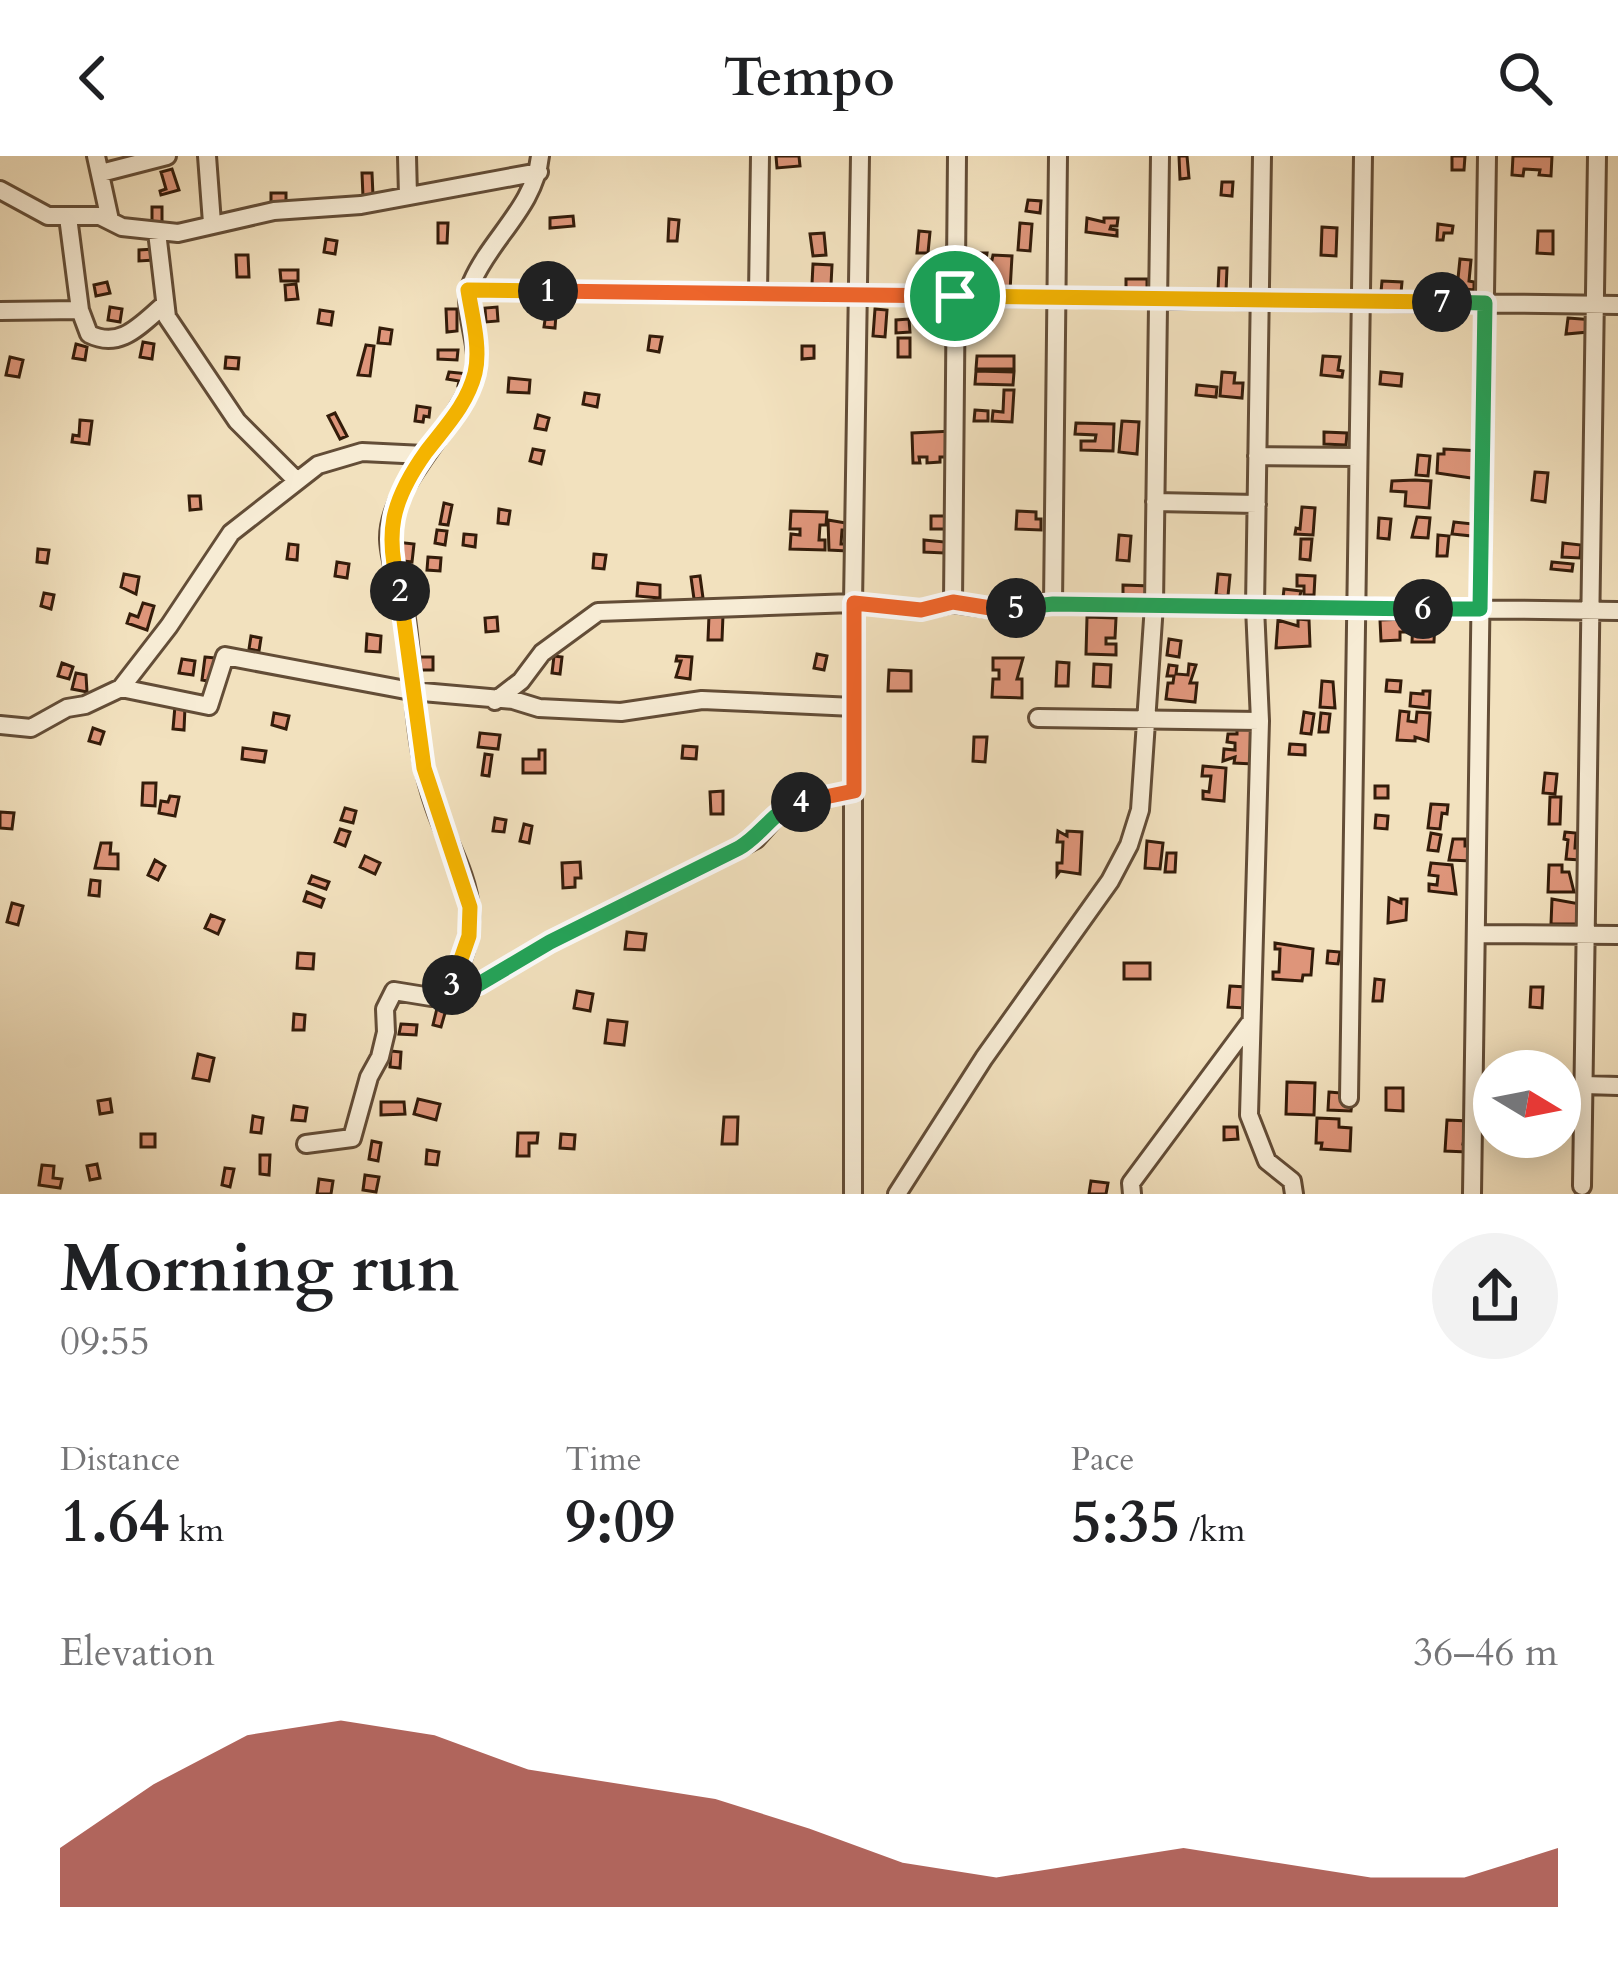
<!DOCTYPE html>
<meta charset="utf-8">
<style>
:root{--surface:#fff;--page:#f2f2f2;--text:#202124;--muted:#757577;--accent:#8f2418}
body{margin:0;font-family:Cardo,serif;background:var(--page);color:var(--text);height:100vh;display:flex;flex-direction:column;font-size:45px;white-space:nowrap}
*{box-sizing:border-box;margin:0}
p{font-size:39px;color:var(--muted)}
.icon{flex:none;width:66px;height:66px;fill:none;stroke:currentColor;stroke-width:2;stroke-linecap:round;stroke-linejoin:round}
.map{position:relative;height:1038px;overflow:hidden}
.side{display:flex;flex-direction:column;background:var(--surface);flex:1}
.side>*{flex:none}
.needle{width:78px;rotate:100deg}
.tools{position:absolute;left:1473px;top:894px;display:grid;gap:24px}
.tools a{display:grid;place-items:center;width:108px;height:108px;border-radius:50%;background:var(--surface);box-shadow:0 6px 30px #0003;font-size:60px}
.pin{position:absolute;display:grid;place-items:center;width:102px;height:102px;color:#fff;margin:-51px;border:6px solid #fff;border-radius:50%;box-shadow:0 3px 12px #0007}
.km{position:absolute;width:60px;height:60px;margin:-30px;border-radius:50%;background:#222;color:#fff;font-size:33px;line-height:60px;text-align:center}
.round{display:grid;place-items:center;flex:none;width:126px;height:126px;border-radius:63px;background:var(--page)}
.head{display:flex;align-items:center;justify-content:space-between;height:204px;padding:0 60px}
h1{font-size:66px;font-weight:800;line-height:90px}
.metrics{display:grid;grid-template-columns:repeat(3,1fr);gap:18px;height:204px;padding:12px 60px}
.metrics div{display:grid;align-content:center}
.metrics b{font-size:60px;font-weight:800}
.metrics small{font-size:33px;font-weight:400}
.metrics p{font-size:33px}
.chart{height:336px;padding:24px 60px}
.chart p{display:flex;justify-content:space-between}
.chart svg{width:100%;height:216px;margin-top:12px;fill:var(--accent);opacity:.7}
header{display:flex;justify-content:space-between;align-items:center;height:156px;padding:0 60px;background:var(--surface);font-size:54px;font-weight:800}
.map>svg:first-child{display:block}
.building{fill:#de957a;stroke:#331c0a;stroke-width:3}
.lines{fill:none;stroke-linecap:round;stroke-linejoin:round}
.street-casing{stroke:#634d37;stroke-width:22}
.street{stroke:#f7ecd5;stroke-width:16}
.split-1-casing{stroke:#fff;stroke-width:24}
.split-2-casing{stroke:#fff;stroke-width:24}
.split-3-casing{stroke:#fff;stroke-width:24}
.split-4-casing{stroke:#fff;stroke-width:24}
.split-5-casing{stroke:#fff;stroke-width:24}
.split-6-casing{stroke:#fff;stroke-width:24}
.split-7-casing{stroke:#fff;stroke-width:24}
.split-8-casing{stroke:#fff;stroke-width:24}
.split-1{stroke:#f0652b;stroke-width:15}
.split-2{stroke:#f5b400;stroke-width:15}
.split-3{stroke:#f5b400;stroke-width:15}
.split-4{stroke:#22a559;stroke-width:15}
.split-5{stroke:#f0652b;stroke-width:15}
.split-6{stroke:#22a559;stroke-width:15}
.split-7{stroke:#22a559;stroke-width:15}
.split-8{stroke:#f5b400;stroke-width:15}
</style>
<header><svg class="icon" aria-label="back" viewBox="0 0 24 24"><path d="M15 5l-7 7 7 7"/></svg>Tempo<svg class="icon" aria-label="search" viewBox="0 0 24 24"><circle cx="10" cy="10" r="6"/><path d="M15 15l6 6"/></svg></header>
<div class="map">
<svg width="1618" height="1038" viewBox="0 0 1618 1038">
<rect width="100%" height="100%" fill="#f2e1be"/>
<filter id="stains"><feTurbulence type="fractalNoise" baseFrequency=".00167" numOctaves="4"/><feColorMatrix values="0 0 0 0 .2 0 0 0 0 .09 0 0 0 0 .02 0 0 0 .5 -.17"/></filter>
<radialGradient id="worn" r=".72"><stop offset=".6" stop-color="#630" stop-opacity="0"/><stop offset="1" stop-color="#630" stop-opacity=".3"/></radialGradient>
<!-- building -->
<path class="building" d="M776 0H799L800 10 777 12Z
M1179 0H1187L1189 22 1180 23Z
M1452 0H1465L1464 14H1452Z
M1513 0H1552L1551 20 1539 19 1540 14 1524 13 1523 20 1512 19Z
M172 13 179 34 161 39 160 35 166 33 161 16Z
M362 17H372L373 40 363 41Z
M1222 26H1233L1232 40 1221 39Z
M271 37H286V48H271Z
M1028 44 1041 45 1040 57 1026 55Z
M152 51H162V66H152Z
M573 60 574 70 550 72V62Z
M1087 62 1104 66V62H1118L1117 70H1111L1110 73 1117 74V80L1086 76Z
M669 63 679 64 677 85H668Z
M438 67H448L447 87H438Z
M1020 67 1032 68 1030 95 1018 94Z
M1438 68 1453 70 1452 77H1444L1443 84H1437Z
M1322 71 1337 72 1336 100 1321 99Z
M919 75 930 76 928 97H917Z
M1538 75H1553V98L1537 97Z
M824 77 826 99 813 100 810 78Z
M326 83 337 85 335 98 324 96Z
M154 93V104L139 105V94Z
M975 97H987L986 104H992L993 99 1012 100 1010 135 976 133 977 121 995 123V118L993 110 978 109Z
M236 99H248L249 121H237Z
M1460 103 1471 104 1469 125 1474 126V134L1457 132Z
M813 108 832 109 831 129 812 128Z
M1219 112H1227L1226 135H1218Z
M280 114H298V125H281Z
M1126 123H1147V136H1126Z
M1382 125 1402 126 1401 137 1381 136Z
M107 126 110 137 96 140 94 129Z
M296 128 298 143 286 144 285 129Z
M110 151 122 153 120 166 108 164Z
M497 151 498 165 486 166 485 152Z
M446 153H457V175L447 176Z
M875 153 887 154 885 181 873 180Z
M320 154 333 156 331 169 318 167Z
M546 157 556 158 555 172 544 171Z
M1568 162 1595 164 1588 176 1566 178Z
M909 163 910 176 896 177V164Z
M380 172 392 174 390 188 378 187Z
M650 180 662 181 659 196 648 194Z
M898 182H910V201H898Z
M143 186 154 188 152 203 140 201Z
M76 188 87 191 85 204 73 202Z
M366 189 374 190 370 220 358 219Z
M802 190H814V202L802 203Z
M438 194H458L457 204 438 203Z
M977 200H1014V213H976Z
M1323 200 1340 201 1338 214 1343 215 1342 221 1321 219Z
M10 201 23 204 19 221 6 219Z
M226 201 239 202 238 213 225 212Z
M976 215 1014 216 1013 229 975 228Z
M449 216 469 218 467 232 458 230 459 225 447 223Z
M1222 216 1235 217 1234 227H1243L1242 242 1220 240Z
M1381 216 1402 218 1401 230 1380 228Z
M509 222 530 224 529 237 508 236Z
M1197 229 1217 231 1216 241 1196 239Z
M1004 234H1014L1012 266 992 265 993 255 1003 256Z
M585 237 599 239 597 251 583 248Z
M417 250 430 252 429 261 424 260 423 266 415 265Z
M975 254 988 255V265H974Z
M335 257 347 280 340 283 328 260Z
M538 259 549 262 546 274 535 272Z
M80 264 92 265 89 288 72 286 73 279 79 280Z
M1122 265 1139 266 1137 298 1119 296Z
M1076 267 1114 268 1113 295 1081 294V285H1095L1096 279 1075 278Z
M953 275 947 301H940V306L927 307V301H919L920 307H913L912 277Z
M1324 276 1347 277 1346 289 1324 288Z
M533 293 544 295 541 308 530 305Z
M1444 293 1480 295 1478 323 1437 317 1438 298H1444Z
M1418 299 1430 300 1428 320 1416 319Z
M1535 316 1548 317 1545 346 1532 344Z
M1415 324 1431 325 1429 352 1405 350 1406 336 1391 335 1392 325Z
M189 340H200L201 353 190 354Z
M444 347 452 349 448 369 440 368Z
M1302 351 1315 352 1313 379 1295 378 1296 372 1300 373Z
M499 353 510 355 508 368 498 367Z
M791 355 827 356 826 369H820L819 384H825V394L790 393 791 378 800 379V373H790Z
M1017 355 1036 356V363H1041V374L1016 373Z
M931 360H950V373H931Z
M1417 361 1430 362 1428 382 1412 381Z
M1379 362 1391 363 1389 383 1378 382Z
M828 364 846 367V374H842L841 388H847V395L829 394Z
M1454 366 1473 368 1472 380 1452 378Z
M437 374 447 375 445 389 435 387Z
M464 378 476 379 475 391 463 389Z
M1119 379 1131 380 1129 405 1117 404Z
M1438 379 1449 380 1447 400H1437Z
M1301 383H1312L1310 404 1300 403Z
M924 384 945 386 944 397 924 396Z
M396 386 414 388 412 406 395 404Z
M1563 387 1581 389 1580 402 1562 401Z
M289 388 298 389 297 404 287 403Z
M38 393 49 394 47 407 37 406Z
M594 398 606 399 604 413 593 412Z
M428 401 441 402 440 415 427 414Z
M337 406 349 408 347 422 335 420Z
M1552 406 1573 408 1572 415 1551 413Z
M124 418 139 421 136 438 121 431Z
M1218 418 1230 419 1228 440 1216 439Z
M1297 419 1315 420 1314 439H1304V430H1297Z
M700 420 703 442 694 443 691 421Z
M638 427 660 429V442L637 440Z
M1123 429 1151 430V441L1123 440Z
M1284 433 1301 435 1299 444 1283 442Z
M44 437 54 439 51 453 41 450Z
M143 447 154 450 147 474 127 467 130 458 138 461Z
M709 459H723L722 484H708Z
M497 461 498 475 486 476 485 462Z
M1087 461 1116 462 1115 482H1106V488H1116V499L1086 498Z
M1298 463 1309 464 1310 490 1276 492 1278 464 1298 470Z
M1406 463V476H1400V484L1381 485 1380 464Z
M1413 464H1435L1434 486H1412Z
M367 478 381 480 380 496 366 495Z
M251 480 261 482 259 495 249 493Z
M1169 483 1181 485 1179 501 1167 499Z
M817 498 827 500 824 514 814 512Z
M554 500 562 501 560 518 552 517Z
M677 500 692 501 690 523 676 521 681 505H676Z
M205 501 216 502 213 526 202 524Z
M420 501H433V514H419Z
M993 502H1023L1017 523H1022V542L992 541 993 523H999V514H993Z
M182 503 195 505 193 519 179 517Z
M1057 506 1069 507 1068 530H1056Z
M62 507 73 511 69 523 58 520Z
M1094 508 1111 509 1110 531 1093 530Z
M1189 508 1196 509 1190 527H1197L1195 546 1166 543 1168 527H1173L1174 520H1167L1169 509 1177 510 1176 518 1188 519Z
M889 514 911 515V535H888Z
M76 517 86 519 87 536 72 533Z
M1387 524 1401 525 1400 536 1386 535Z
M1322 525 1333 526 1335 552 1320 551Z
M1423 535H1430L1429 552 1410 550 1411 537 1423 538Z
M175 550 185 551 184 574 173 573Z
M1400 555 1409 556 1408 565 1416 566 1417 556 1430 557 1428 585 1415 581V585L1397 584Z
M1304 556 1314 558 1311 578 1301 577Z
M274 557 289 560 286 573 272 569Z
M1321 557 1330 558 1328 576H1319Z
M1237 570 1256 571 1253 608 1234 607 1235 601 1223 605 1224 593 1235 594V587L1227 586 1228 578H1237Z
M93 572 104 576 100 588 89 585Z
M480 577 500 579 498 593 478 591Z
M974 581H987L985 606 973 605Z
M1290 588 1305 589V599L1289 598Z
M683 590 697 591 696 603 682 602Z
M243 592 266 595 264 606 242 603Z
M539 594H545V617H523V603H539Z
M485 598 492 599 489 620 482 619Z
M1203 610 1226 612 1224 645 1203 643V635L1209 636 1211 620H1202Z
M1545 617 1557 618 1555 638 1543 637Z
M143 627H156L155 650 142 649Z
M1375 630H1388V642H1375Z
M723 635V658H711L710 636Z
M170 640 179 641 175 660 159 657 161 645 168 646Z
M1550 641H1561L1560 668H1549Z
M1431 648 1448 649 1447 658 1442 657 1440 673 1428 672Z
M345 652 356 655 353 667 341 664Z
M0 656 14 657 12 673 0 672Z
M1376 659 1388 660 1387 673 1375 672Z
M495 662 506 664 504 676 493 675Z
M524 668 532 670 529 687 520 685Z
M340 673 350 676 345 690 335 686Z
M1058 675 1067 680V675L1082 676 1080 718 1060 715 1057 719V707H1062L1063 686H1057Z
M1565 676 1576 677 1575 692H1582L1580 704 1566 703 1568 684 1564 683Z
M1431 677 1441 679 1438 695 1428 694Z
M1453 683H1465V690H1472V705L1449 704Z
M1147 685 1163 687 1160 713 1145 712Z
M101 687H111L110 698H118V713L95 712Z
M1167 697H1176L1175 716H1165Z
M365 700 380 707 375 718 360 711Z
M155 704 165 710 158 724 148 719Z
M580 706 581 722H575V731L563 732 562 707Z
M1431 707 1452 709 1456 738 1429 735V728L1437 729 1438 720 1429 719Z
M1549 709H1562V716H1569L1574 736H1548Z
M312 720 329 726 326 733 309 727Z
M91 724 100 725 99 740 89 739Z
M307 736 324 743 321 751 304 745Z
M1389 742 1401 747V743H1407L1406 764 1388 767Z
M1552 743 1580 748 1589 768H1551Z
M12 747 23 750 18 769 7 766Z
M211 759 224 764 218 778 205 772Z
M627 776 646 778 644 794 625 793Z
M1275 787 1313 793 1311 819H1303L1302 825 1273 823V816H1279L1280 793H1275Z
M1328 795 1340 796 1338 808 1327 807Z
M298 797 314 798 313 813 297 812Z
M1124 807H1150V823H1124Z
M1375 823 1384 824 1382 845H1373Z
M1230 830 1246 831 1245 852 1228 851Z
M1531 831H1543L1542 852 1530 851Z
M577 835 593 838 590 855 574 852Z
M438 848 447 850 441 871 433 869Z
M294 858 305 859 304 874H293Z
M608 864 627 866 624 889 605 887Z
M401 868 417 869 416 879 399 878Z
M391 895 401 896 400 912 390 911Z
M198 898 214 902 209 925 193 922Z
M1287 926 1315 927 1314 959 1286 958Z
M1386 932H1403V955L1386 954Z
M1329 936 1353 938 1351 955 1328 954Z
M110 943 112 956 100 958 98 945Z
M418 943 440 948 436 964 414 958Z
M381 946H404L405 958 381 959Z
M294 950 307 952 305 965 292 964Z
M253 960 263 962 261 977 251 976Z
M724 961H738L737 988H722Z
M1317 962 1339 963V971L1351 972 1350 995 1321 993 1322 987H1316Z
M1447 964 1468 965 1463 988 1468 989 1467 996 1445 995Z
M1224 971H1237L1238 983 1224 984Z
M518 977H538L537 987H529V1000H517Z
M141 978H155V991H141Z
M561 978 575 979 574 993 560 992Z
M372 985 381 987 378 1005 369 1003Z
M427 994 439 996 437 1009 426 1008Z
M260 999H270L269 1019 260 1018Z
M97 1008 100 1022 90 1024 87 1010Z
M42 1009 54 1010 53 1022 62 1023 60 1032 39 1029Z
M225 1012 234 1013 230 1031 222 1029Z
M365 1019 379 1021 376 1036 363 1034Z
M319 1023 333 1025 331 1038H317Z
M1091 1025 1108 1027 1106 1038H1089Z"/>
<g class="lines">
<!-- street casing -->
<g class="street-casing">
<path id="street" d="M96 0 110 64
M207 0 212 67
M407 0 408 40
M1262 0 1255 451 1260 565 1249 959 1267 1005 1292 1025 1294 1038
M101 17 167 0
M0 34 48 60H100L122 71 178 77 274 55 361 49 539 16
M68 61 80 154 89 178C121 194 141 168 165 148
M157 76 167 161 237 265 297 325
M468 134 1618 149
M758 138 760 0
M0 155 80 154
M1257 300 1358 301
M1155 346 1257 348
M953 447 957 0
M1053 448 1058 0
M121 532 209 550 225 500 411 535 513 544 539 552 621 556 702 544 854 551
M495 545 521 525 542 497 598 456 853 447 921 454 953 447 1003 454 1053 448 1618 455
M1038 562 1260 565
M0 569 31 572 67 552 85 549 121 532 169 470 231 377 318 309 362 296 424 299
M1476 778 1618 779
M450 833 479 828 550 786 739 692 756 683 785 650 853 635
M1584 929 1618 930
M1349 942 1363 0
M306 988 352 982 369 921 380 901 386 876 385 853 394 835 431 841 450 833C461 808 472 782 470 754 468 719 446 684 435 651 413 589 415 527 406 463 402 436 390 410 389 383 388 331 454 273 473 224 485 192 459 155 472 126 491 82 535 50 540 0
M1582 1030 1597 0
M853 1038V447L860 0
M897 1038 984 902 1110 725 1129 689 1140 654 1154 449 1160 0
M1132 1038 1131 1027 1249 868
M1472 1038 1487 0"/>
</g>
<!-- street -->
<use href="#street" class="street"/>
</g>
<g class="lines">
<!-- split-1 casing -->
<g class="split-1-casing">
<path id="split-1" d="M548 135 955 140"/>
</g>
<!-- split-2 casing -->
<g class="split-2-casing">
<path id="split-2" d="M400 435C384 378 391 345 426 296 445 271 467 249 475 217 481 192 472 160 468 134L548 135"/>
</g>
<!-- split-3 casing -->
<g class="split-3-casing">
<path id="split-3" d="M400 435 424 612 470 751 469 780 452 829"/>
</g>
<!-- split-4 casing -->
<g class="split-4-casing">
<path id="split-4" d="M452 829 450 832 479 828 550 786 739 692C762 679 775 652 801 646"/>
</g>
<!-- split-5 casing -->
<g class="split-5-casing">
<path id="split-5" d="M801 646 854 635V447L921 454 953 446 1003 454 1016 452"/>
</g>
<!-- split-6 casing -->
<g class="split-6-casing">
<path id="split-6" d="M1016 452 1053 448 1423 453"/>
</g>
<!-- split-7 casing -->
<g class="split-7-casing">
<path id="split-7" d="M1423 453H1480L1485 147 1442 146"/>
</g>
<!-- split-8 casing -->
<g class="split-8-casing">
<path id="split-8" d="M955 140 1442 146"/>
</g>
<!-- split-1 -->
<use href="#split-1" class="split-1"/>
<!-- split-2 -->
<use href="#split-2" class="split-2"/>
<!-- split-3 -->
<use href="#split-3" class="split-3"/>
<!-- split-4 -->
<use href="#split-4" class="split-4"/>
<!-- split-5 -->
<use href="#split-5" class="split-5"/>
<!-- split-6 -->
<use href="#split-6" class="split-6"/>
<!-- split-7 -->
<use href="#split-7" class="split-7"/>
<!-- split-8 -->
<use href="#split-8" class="split-8"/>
</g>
<rect width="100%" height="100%" filter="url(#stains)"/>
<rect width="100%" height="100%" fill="url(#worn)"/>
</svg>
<div class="tools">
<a><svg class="needle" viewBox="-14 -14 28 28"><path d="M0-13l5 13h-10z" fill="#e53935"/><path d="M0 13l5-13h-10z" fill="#757577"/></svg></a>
</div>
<div class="pin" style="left:955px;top:140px;background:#1e9e55"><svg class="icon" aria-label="arrive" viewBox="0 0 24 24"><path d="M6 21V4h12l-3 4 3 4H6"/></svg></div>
<b class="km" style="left:548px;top:135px">1</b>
<b class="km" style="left:400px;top:435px">2</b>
<b class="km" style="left:452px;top:829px">3</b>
<b class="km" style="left:801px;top:646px">4</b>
<b class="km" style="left:1016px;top:452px">5</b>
<b class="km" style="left:1423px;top:453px">6</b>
<b class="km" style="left:1442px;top:146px">7</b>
</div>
<section class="side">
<div class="head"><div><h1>Morning run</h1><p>09:55</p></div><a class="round"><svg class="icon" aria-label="share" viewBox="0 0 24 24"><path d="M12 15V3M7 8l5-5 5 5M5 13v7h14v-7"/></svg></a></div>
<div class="metrics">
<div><p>Distance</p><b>1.64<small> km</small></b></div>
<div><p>Time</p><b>9:09</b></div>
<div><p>Pace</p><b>5:35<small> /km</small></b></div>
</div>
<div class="chart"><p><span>Elevation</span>36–46 m</p>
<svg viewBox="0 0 160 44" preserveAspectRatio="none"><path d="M0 44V32L10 19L20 9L30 6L40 9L50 16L60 19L70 22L80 28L90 35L100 38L110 35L120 32L130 35L140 38L150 38L160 32V44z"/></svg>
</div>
</section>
